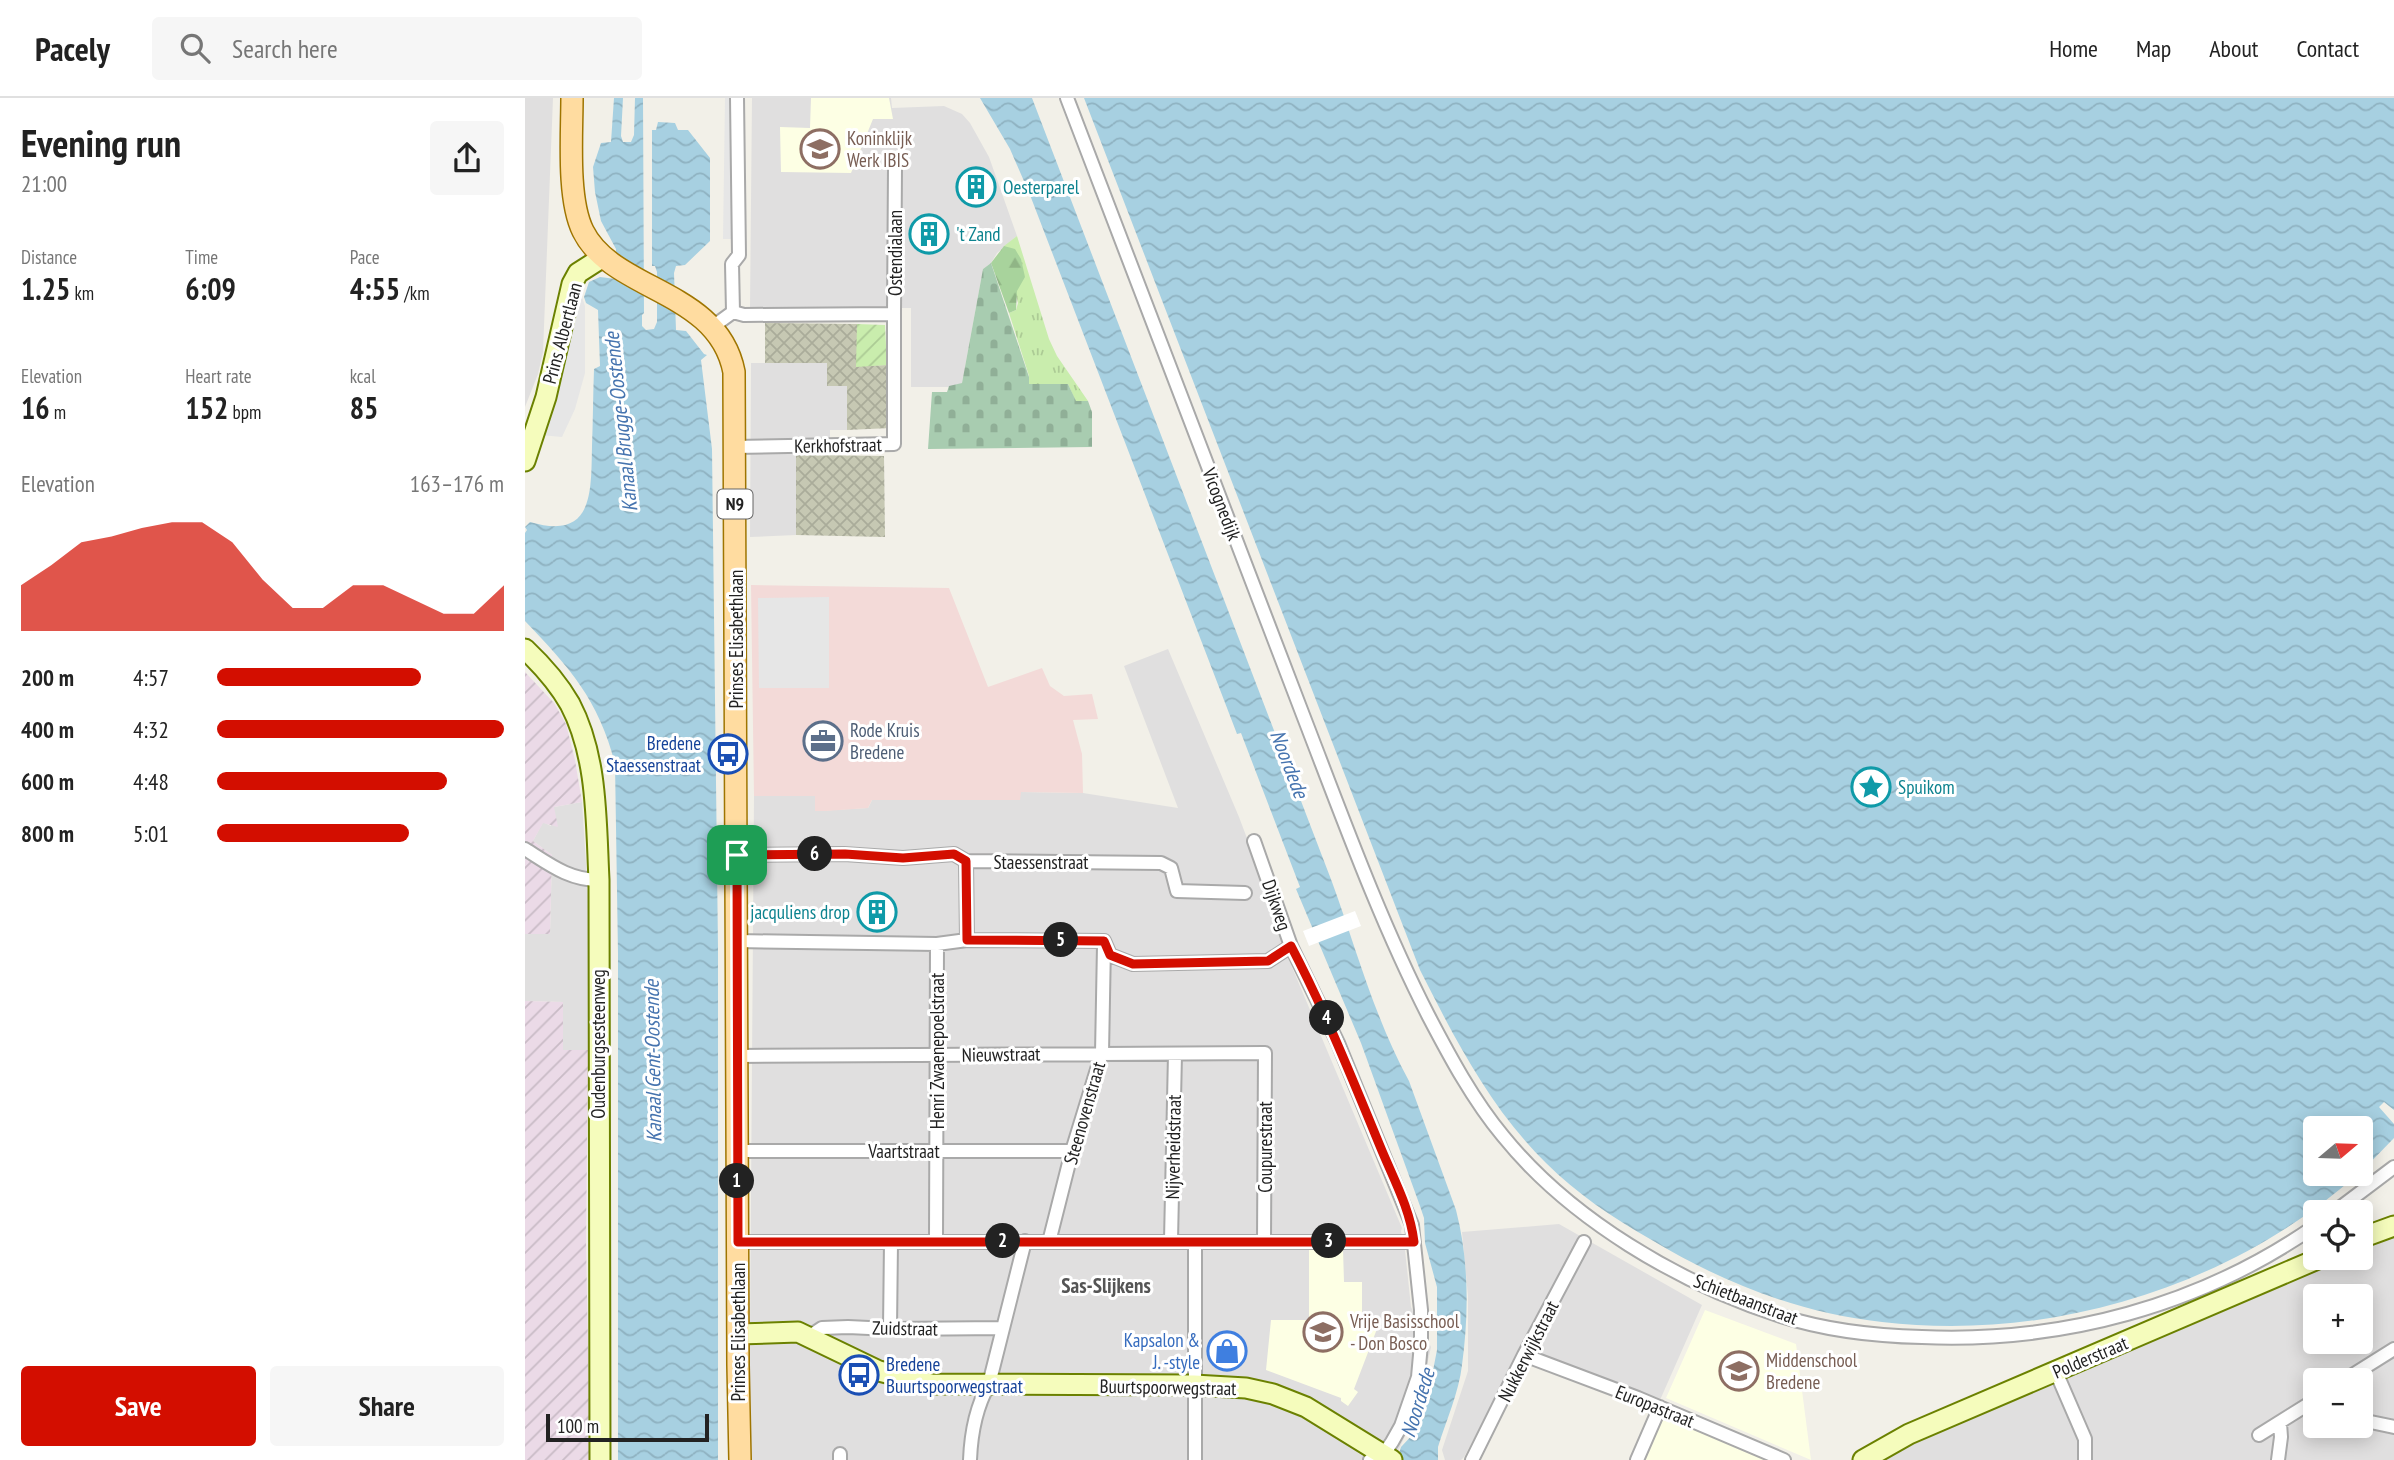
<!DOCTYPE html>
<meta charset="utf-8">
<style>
:root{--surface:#fff;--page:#f6f6f6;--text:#222;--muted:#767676;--line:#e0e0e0;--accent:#d30e00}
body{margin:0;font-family:"PT Sans Narrow",sans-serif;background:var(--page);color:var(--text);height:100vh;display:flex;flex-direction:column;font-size:26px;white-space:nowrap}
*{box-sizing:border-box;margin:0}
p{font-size:23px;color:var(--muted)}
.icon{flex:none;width:38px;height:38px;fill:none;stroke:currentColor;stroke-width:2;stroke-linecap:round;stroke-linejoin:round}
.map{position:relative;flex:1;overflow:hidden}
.drawer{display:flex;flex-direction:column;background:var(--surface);width:525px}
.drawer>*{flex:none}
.needle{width:46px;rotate:71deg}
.fabs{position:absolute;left:1778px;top:1018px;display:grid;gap:14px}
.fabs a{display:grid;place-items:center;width:70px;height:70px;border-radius:7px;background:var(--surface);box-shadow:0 4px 18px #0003;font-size:35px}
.scale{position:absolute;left:21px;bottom:18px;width:163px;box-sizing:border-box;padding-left:7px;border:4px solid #222;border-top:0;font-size:19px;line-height:24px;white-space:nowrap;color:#222;-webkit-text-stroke:5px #fff;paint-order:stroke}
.pin{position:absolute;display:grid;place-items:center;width:60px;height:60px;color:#fff;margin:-30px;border-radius:14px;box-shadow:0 4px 10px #0006}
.km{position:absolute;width:35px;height:35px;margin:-18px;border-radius:50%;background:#222;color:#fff;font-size:19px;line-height:35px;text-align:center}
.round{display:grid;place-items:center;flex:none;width:74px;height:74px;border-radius:7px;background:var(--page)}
.head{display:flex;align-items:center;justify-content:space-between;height:119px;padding:0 21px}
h1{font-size:38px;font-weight:700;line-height:52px}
.stats{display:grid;grid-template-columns:repeat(3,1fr);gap:10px;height:119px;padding:7px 21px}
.stats div{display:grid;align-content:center}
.stats b{font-size:30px;font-weight:700}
.stats small{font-size:19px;font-weight:400}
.stats p{font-size:19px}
.chart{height:196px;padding:14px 21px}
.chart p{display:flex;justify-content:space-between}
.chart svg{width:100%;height:126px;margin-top:7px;fill:var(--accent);opacity:.7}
.button{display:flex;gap:14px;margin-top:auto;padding:14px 21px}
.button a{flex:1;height:80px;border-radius:7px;background:var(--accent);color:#fff;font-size:28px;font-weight:700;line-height:80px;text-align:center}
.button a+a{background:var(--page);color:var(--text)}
ul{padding:0 21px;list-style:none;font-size:23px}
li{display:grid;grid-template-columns:112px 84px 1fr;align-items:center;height:52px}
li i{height:18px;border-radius:9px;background:var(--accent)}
header{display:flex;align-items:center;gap:42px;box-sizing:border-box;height:98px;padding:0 35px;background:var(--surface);border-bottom:2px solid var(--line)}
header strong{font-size:33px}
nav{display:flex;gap:38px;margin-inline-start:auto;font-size:24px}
.search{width:490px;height:63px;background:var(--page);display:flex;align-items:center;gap:18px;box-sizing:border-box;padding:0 24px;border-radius:7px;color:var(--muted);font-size:26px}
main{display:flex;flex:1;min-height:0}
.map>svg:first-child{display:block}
.residential{fill:#e0dfdf;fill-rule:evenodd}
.commercial{fill:#f3dad8}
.industrial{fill:url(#industrial-furrows)}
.education{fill:#fdffe4}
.construction{fill:url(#construction-cross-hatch)}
.grass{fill:url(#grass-tufts)}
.forest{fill:url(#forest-firs)}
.cemetery{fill:url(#cemetery-stones)}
.garden{fill:url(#garden-furrows)}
.parking{fill:#e6e6e6}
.water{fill:url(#water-waves)}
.pier{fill:#fff}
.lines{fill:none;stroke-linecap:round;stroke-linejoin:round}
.street-casing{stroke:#a9a9a9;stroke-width:16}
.secondary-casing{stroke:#6b8100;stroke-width:23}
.primary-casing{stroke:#9f7500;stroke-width:24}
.street{stroke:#fff;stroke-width:12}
.secondary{stroke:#f5fcbc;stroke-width:19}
.primary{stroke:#ffdca0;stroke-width:21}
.route-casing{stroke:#fff;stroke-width:14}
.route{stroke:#d30e00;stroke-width:9}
.labels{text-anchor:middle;stroke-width:6;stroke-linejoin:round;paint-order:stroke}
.shield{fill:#fff;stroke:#646464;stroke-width:2}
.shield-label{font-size:18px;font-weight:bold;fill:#222}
.education-label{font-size:19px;fill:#785e54;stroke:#fff;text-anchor:start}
.culture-label{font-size:19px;fill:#0d838f;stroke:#fff;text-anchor:start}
.street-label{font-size:19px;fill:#222;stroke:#fff}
.service-label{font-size:19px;fill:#4e5e75;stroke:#fff;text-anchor:start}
.transit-label{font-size:19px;fill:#164399;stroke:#fff;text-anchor:end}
.shop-label{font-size:19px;fill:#366cbe;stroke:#fff;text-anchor:end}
.water-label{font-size:21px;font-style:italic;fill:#4674af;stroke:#fff}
.neighbourhood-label{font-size:21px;font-weight:bold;fill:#555;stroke:#fff}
</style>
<header>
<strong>Pacely</strong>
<div class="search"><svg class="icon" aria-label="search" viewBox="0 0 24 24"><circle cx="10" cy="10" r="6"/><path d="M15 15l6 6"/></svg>Search here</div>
<nav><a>Home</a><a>Map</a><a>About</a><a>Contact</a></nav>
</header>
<main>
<section class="drawer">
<div class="head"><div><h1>Evening run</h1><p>21:00</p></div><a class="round"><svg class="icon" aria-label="share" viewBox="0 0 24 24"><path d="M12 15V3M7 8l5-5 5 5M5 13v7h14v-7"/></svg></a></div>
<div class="stats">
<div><p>Distance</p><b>1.25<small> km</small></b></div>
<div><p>Time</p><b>6:09</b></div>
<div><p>Pace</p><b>4:55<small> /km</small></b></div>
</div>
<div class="stats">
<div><p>Elevation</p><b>16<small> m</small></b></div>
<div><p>Heart rate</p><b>152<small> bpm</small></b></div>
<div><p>kcal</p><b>85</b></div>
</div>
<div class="chart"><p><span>Elevation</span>163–176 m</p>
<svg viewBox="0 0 160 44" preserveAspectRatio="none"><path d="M0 44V28L10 21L20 13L30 11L40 8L50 6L60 6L70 13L80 26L90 36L100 36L110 28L120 28L130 33L140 38L150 38L160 28V44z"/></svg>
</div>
<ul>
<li><b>200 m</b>4:57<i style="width:71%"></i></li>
<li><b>400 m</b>4:32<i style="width:100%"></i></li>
<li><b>600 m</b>4:48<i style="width:80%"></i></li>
<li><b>800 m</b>5:01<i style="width:67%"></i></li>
</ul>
<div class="button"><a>Save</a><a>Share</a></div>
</section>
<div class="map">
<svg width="1869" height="1362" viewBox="0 0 1869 1362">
<defs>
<pattern id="industrial-furrows" width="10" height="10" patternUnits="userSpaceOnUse" patternTransform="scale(1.75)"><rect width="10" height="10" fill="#ebdae7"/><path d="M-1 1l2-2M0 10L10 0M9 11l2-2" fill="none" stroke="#c9bbc6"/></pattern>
<pattern id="construction-cross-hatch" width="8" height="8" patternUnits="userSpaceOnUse" patternTransform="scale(1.75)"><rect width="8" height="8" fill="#c6c8b3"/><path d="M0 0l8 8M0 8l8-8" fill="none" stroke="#aaac9a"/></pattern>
<pattern id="grass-tufts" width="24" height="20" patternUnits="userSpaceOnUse" patternTransform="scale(1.75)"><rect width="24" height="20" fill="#c9edad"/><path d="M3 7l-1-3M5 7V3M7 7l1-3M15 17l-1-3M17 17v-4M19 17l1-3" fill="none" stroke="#accb95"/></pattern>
<pattern id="forest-firs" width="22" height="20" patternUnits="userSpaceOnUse" patternTransform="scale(1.75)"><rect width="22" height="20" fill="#a8d39c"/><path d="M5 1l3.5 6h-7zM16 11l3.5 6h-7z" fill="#90b586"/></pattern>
<pattern id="cemetery-stones" width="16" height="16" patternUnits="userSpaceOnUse" patternTransform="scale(1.75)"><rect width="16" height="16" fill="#a8ccb0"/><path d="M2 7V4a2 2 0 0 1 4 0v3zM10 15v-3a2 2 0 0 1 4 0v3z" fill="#90af97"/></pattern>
<pattern id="garden-furrows" width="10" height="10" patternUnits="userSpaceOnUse" patternTransform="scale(1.75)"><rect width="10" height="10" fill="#c9edad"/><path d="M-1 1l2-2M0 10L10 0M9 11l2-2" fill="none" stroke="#accb95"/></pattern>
<pattern id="water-waves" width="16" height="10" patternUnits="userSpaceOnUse" patternTransform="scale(1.75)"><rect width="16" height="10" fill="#a7d0e1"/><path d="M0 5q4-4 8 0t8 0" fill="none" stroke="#8fb2c1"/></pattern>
</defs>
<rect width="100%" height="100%" fill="#f2f0e8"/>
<!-- residential -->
<path class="residential" d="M0 0H28L18 254 13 276 0 309Z
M227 0H366L367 10 419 8 437 16 445 25 464 59 492 138 472 155 466 165 458 171 437 285 428 289H386V210H225Z
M226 265H303L322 288V332H305V342H271V437L225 439Z
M643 551 714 719 743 796 753 836 877 1130 876 1133 880 1152 886 1209 906 1249 892 1312 869 1362H224L229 698H290L291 713 343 710 347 702H495V694L558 695 653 710 599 568Z
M57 704 63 797V952H38L37 904 0 903V836H25L27 757 8 743 18 724 26 728 29 709Z
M1034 1126 1177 1207 1135 1302 1264 1362H1105L1132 1300 997 1251 939 1359 936 1362H920L917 1352 943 1273V1198L937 1134Z
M1869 1128V1362H1338L1795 1160H1836V1140ZM1790 1199H1836V1244H1790ZM1790 1283H1836V1328H1790Z"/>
<!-- commercial -->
<path class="commercial" d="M226 487 424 490 463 589 517 570 525 588 539 598 567 596 573 621 548 622 557 656 558 695 496 694 495 702H347L343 710 301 713H290V698H229Z"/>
<!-- industrial -->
<path class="industrial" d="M0 574 29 605 41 626 50 662 57 704 29 709 33 729 18 725 8 743 27 757 25 836H0Z
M0 903 38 904V952H63L61 1143 65 1362H0Z"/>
<!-- education -->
<path class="education" d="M286 0H364L368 21H348L326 75 256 74 255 29 285 30Z
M784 1151H818L819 1184H837V1222L855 1223 829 1291 833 1294 823 1308 816 1303V1300L741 1272 746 1222H784Z
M1180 1212 1271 1246 1286 1362 1141 1300Z
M1137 1317 1241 1362H1118Z"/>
<!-- construction -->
<path class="construction" d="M240 225 332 226V268L362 267 365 330 322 332V288H302V265H240Z
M271 357 359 358 360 439 271 437Z"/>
<!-- grass -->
<path class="grass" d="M492 138 524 241 532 258 563 303 551 304 543 286H504V278L484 215 491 212 493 205 479 148Z"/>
<!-- forest -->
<path class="forest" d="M479 148 490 151 496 161 500 179 492 193 491 212 484 215 466 165Z"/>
<!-- cemetery -->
<path class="cemetery" d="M466 165 504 279V286H543L551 303H563L567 314V349L403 351 407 294H422L424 288 437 285 458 171Z"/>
<!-- garden -->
<path class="garden" d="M332 226 360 227 362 267 331 269Z"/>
<!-- parking -->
<path class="parking" d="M200 0H208L207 141H198Z
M52 197 57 199 60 208V275L50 311 37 339 15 337Z
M304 499V590H234L233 500Z"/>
<!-- water -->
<path class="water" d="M89 0H98L96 38 98 44H106L109 37 110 0H118L119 215 117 217V228L121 232 129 231 132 224V174L130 168H127V32H131L133 24 150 25 153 32H163L185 60V143L160 167 151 168 149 175 151 232 161 233 179 256 182 257 176 262 187 351 193 850V1362H93V856L90 666C74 602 44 569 0 523V435L2 432 0 429 5 424C69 443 66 394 67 348 68 323 68 297 69 271L75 268 73 212 61 205 59 199 64 184 75 179 91 181V151L76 123 70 94 68 69 76 45 86 44Z
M455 0H507L807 784C831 850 850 921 884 983L931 1112C944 1162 944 1216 937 1267 934 1294 921 1323 913 1349V1362H872L876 1349 891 1333 905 1288 912 1252V1189L900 1145 899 1120 895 1108 836 945 771 791 775 789 716 635 712 636 505 97 485 51Z
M559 0H1869V1012L1859 1004 1854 1009 1869 1026V1040L1836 1074V1031H1790V1076H1833C1705 1189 1526 1244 1357 1224 1274 1215 1196 1184 1125 1141 1087 1119 1052 1096 1021 1065 965 1010 930 941 895 872Z"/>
<!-- pier -->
<path class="pier" d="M830 813 836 828 784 848 778 833Z"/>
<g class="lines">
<!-- street casing -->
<g class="street-casing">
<path id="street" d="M542 0C621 206 699 412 778 617 817 718 854 821 903 917 925 959 948 1002 978 1038 1045 1121 1155 1186 1256 1218 1300 1232 1351 1238 1397 1239 1537 1245 1675 1208 1790 1128
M208 214 219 217 369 216 370 69 376 60
M186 230 208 214 207 166 214 157 212 0
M209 349 369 346V216
M729 743 766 848 813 945 887 1127 896 1212V1246L893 1279 876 1328 867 1344 858 1357 845 1362
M0 751C24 766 44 782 74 782
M212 757 319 756 378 760 429 756 441 763 636 765 646 770 652 793 720 795
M441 763 442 842
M212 843 412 846 442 842 579 843 585 857 608 866 743 863 766 848
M212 958 740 955 739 1143
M212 1053H547
M1808 1115 1869 1069
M646 1142 650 956
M411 1143 412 846
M213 1144H889
M524 1144 547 1053 577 955 579 847
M365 1231 366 1144
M285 1238 297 1230 323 1229 365 1231 478 1230
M999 1257 1113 1300 1259 1362
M1531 1274 1560 1341V1362
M1818 1283 1869 1251
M1836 1322 1869 1329
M1734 1337 1790 1302
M315 1362V1356
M445 1362C446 1335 451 1309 464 1286L500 1143
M670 1362V1144
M947 1362 999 1257 1059 1144
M1112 1362 1135 1309
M1753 1362 1756 1339 1755 1325"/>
</g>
<!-- secondary casing -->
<g class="secondary-casing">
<path id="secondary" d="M0 363 21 299 47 186 53 175 78 159
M0 551C17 567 33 585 45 606 73 659 71 724 74 782L75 1362
M1836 1140 1869 1128
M213 1236 273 1234 354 1273 406 1286 669 1287 721 1290 748 1296 781 1309 867 1362
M1338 1362 1384 1336 1795 1160"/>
</g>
<!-- primary casing -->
<g class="primary-casing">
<path id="primary" d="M47 0C47 36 42 101 58 133 88 194 193 191 209 274L213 1267 215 1362"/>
</g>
<!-- street -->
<use href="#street" class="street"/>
<!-- secondary -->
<use href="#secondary" class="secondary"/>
<!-- primary -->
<use href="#primary" class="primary"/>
</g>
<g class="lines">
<!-- route casing -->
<g class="route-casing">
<path id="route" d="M320 756 378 760 429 756 441 763 442 842 579 843 585 857 608 866 743 863 766 848C800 913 827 980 855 1048 868 1080 885 1110 889 1144H213L212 757Z"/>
</g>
<!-- route -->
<use href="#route" class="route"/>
</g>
<!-- icons -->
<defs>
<g id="school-ring" transform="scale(2.0125)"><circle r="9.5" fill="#fff" stroke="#8d6e63" stroke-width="1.5"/><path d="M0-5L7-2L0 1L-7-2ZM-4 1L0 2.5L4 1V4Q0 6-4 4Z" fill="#8d6e63"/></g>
<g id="building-ring" transform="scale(2.0125)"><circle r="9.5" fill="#fff" stroke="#0f9aa8" stroke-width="1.5"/><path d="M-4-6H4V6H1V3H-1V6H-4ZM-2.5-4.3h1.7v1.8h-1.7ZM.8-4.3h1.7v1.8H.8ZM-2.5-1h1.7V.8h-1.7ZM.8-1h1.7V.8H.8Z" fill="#0f9aa8"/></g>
<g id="office-ring" transform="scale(2.0125)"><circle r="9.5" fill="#fff" stroke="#5c6f8a" stroke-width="1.5"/><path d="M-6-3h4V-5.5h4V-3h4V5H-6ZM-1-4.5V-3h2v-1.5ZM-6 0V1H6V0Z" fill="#5c6f8a"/></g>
<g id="bus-ring" transform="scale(2.0125)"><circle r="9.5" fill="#fff" stroke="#1a4fb4" stroke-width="1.5"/><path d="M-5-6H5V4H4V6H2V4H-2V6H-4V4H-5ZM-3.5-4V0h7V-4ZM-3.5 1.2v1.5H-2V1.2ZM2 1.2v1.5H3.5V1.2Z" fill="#1a4fb4"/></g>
<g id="sight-ring" transform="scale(2.0125)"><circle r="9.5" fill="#fff" stroke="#0f9aa8" stroke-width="1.5"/><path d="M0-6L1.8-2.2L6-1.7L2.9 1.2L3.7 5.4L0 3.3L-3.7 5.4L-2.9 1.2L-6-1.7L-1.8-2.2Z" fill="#0f9aa8"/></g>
<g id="shop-ring" transform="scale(2.0125)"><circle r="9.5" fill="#fff" stroke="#3f7fe0" stroke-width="1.5"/><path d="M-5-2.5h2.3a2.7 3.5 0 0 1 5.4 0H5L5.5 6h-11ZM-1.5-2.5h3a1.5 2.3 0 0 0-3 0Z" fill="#3f7fe0"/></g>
</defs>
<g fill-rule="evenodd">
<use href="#school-ring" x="295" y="51"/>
<use href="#building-ring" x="451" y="89"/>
<use href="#building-ring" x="404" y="136"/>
<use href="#office-ring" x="298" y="643"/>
<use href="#bus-ring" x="203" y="656"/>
<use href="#sight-ring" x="1346" y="689"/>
<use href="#building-ring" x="352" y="814"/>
<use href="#school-ring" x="798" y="1234"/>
<use href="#shop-ring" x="702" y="1253"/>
<use href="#school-ring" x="1214" y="1273"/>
<use href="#bus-ring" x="334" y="1277"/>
</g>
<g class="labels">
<!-- shield labels -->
<rect class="shield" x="192.5" y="391.5" width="35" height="29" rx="5"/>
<g class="shield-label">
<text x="210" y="412">N9</text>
</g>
<!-- education labels -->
<g class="education-label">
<text x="322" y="47">Koninklijk<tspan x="322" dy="22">Werk IBIS</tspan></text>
<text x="825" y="1230">Vrije Basisschool<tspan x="825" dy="22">- Don Bosco</tspan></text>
<text x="1241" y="1269">Middenschool<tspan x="1241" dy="22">Bredene</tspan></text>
</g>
<!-- culture labels -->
<g class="culture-label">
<text x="478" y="96">Oesterparel</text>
<text x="431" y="143">'t Zand</text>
<text x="1373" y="696">Spuikom</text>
<text x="325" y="821" text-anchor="end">jacquliens drop</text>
</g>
<!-- street labels -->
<g class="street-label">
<text transform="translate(370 155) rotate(-90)" y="7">Ostendialaan</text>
<text transform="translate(37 235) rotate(-75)" y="7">Prins Albertlaan</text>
<text transform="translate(313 347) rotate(-1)" y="7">Kerkhofstraat</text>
<text transform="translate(697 406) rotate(69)" y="7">Vicognedijk</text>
<text transform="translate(211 541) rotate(-90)" y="7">Prinses Elisabethlaan</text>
<text x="516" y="771">Staessenstraat</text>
<text transform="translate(752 807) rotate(71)" y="7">Dijkweg</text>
<text transform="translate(73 946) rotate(-90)" y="7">Oudenburgsesteenweg</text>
<text transform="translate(412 953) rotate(-90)" y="7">Henri Zwaenepoelstraat</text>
<text transform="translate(476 956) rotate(-1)" y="7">Nieuwstraat</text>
<text transform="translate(559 1015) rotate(-74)" y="7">Steenovenstraat</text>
<text transform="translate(648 1049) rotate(-89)" y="7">Nijverheidstraat</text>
<text transform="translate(740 1049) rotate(-90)" y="7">Coupurestraat</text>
<text x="379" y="1060">Vaartstraat</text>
<text transform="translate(1221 1201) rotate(21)" y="7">Schietbaanstraat</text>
<text transform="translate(380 1230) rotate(1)" y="7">Zuidstraat</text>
<text transform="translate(213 1234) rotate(-90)" y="7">Prinses Elisabethlaan</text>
<text transform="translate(1003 1253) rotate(-63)" y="7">Nukkerwijkstraat</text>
<text transform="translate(1565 1259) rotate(-23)" y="7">Polderstraat</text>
<text transform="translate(643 1289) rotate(1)" y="7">Buurtspoorwegstraat</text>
<text transform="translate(1130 1308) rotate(22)" y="7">Europastraat</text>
</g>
<!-- service labels -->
<g class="service-label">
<text x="325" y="639">Rode Kruis<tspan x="325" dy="22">Bredene</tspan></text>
</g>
<!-- transit labels -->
<g class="transit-label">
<text x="176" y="652">Bredene<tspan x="176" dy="22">Staessenstraat</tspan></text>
<text x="361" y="1273" text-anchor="start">Bredene<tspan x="361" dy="22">Buurtspoorwegstraat</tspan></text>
</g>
<!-- shop labels -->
<g class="shop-label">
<text x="675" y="1249">Kapsalon &amp;<tspan x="675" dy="22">J. -style</tspan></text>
</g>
<!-- water labels -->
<g class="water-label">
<text transform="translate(96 324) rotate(-96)" y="7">Kanaal Brugge-Oostende</text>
<text transform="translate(764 666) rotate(69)" y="7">Noordede</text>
<text transform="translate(128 963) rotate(-91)" y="7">Kanaal Gent-Oostende</text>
<text transform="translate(893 1305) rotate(-73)" y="7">Noordede</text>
</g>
<!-- neighbourhood labels -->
<g class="neighbourhood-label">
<text x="581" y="1195">Sas-Slijkens</text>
</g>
</g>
</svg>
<div class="fabs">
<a><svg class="needle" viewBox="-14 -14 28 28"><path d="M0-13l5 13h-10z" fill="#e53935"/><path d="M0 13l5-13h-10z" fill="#767676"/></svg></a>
<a><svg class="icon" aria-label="locate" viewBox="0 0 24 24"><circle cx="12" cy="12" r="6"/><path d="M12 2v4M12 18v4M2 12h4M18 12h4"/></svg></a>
<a>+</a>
<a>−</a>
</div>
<div class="scale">100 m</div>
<div class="pin" style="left:212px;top:757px;background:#1e9e55"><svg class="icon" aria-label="arrive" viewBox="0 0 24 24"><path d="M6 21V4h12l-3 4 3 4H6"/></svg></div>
<b class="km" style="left:212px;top:1083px">1</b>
<b class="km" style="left:478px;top:1143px">2</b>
<b class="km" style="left:804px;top:1143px">3</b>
<b class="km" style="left:802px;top:920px">4</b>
<b class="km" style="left:536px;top:842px">5</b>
<b class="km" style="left:290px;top:756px">6</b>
</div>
</main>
